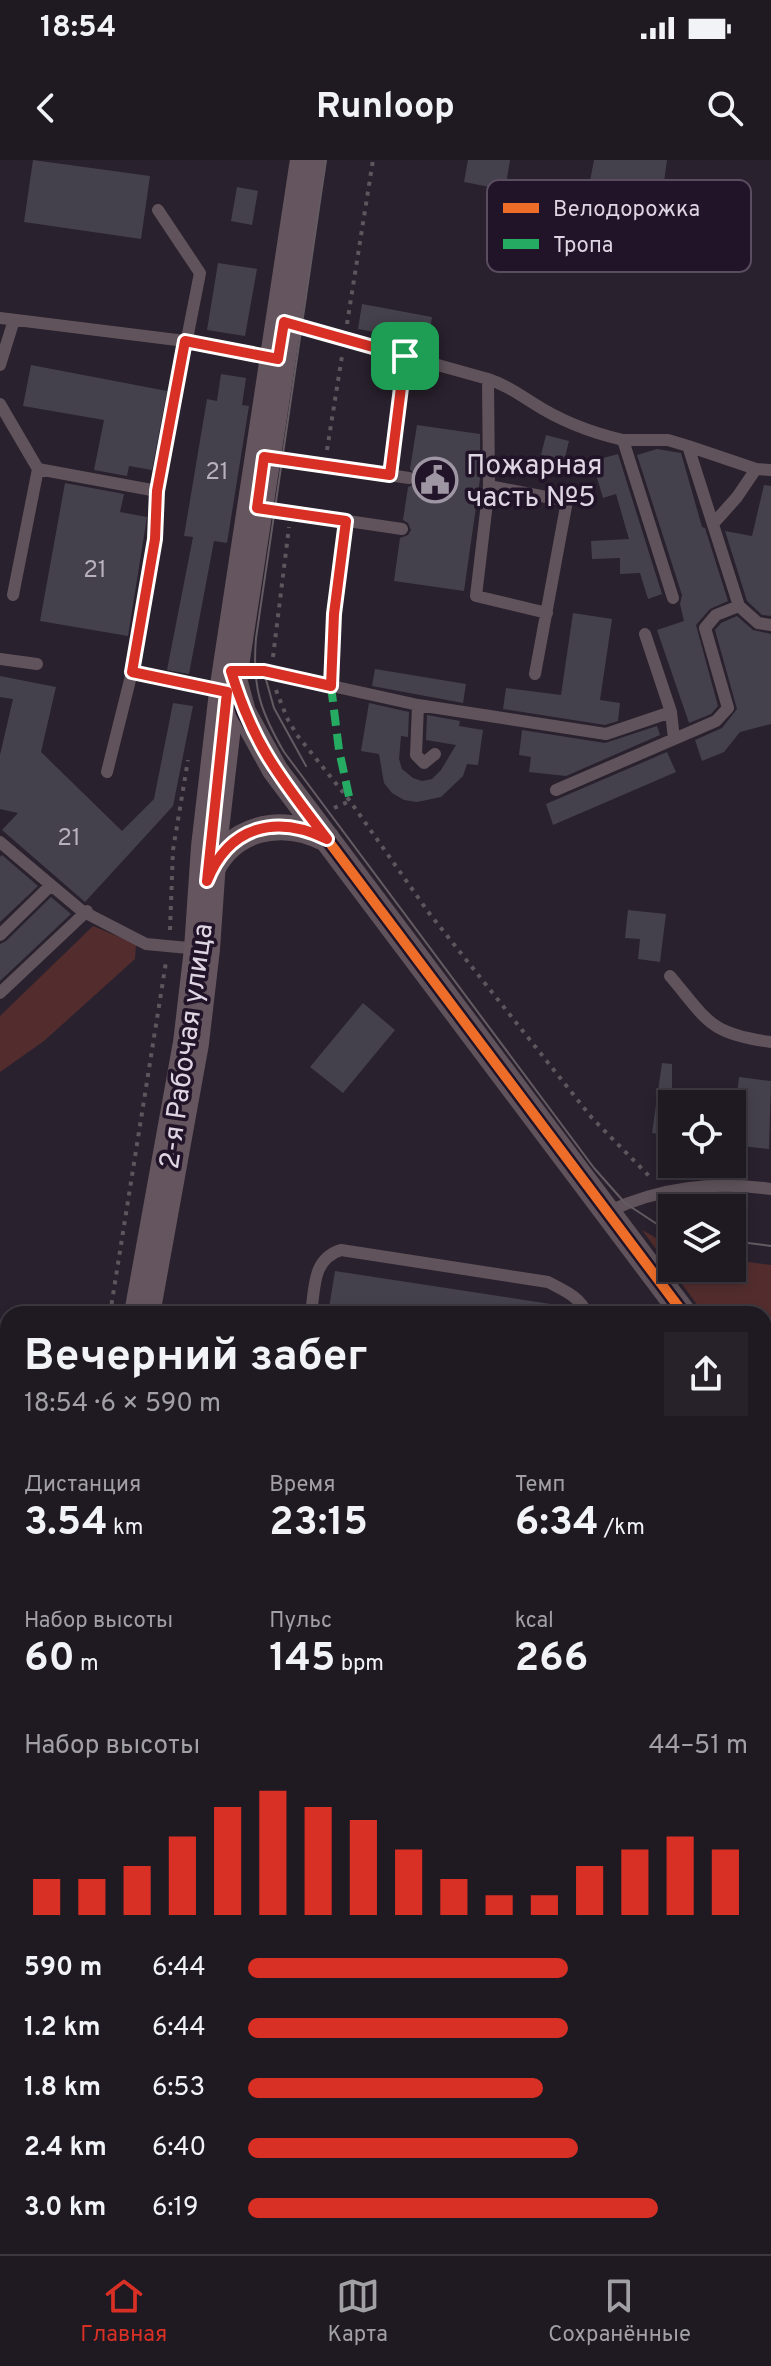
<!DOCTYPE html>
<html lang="ru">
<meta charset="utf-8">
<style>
:root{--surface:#1f1922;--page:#27222a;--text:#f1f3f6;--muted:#a1a0a5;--line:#3c3840;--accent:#d93025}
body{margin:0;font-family:Overpass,sans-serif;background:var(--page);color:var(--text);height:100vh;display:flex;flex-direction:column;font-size:30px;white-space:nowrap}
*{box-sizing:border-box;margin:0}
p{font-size:26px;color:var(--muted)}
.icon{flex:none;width:44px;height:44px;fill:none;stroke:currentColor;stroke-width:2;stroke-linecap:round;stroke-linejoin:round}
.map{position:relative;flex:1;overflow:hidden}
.side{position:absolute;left:0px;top:1146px;width:772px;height:948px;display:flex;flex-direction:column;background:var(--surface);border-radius:24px 24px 0 0;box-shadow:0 4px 12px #0003,0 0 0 2px var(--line)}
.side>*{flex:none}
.buttons{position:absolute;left:658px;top:930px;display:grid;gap:16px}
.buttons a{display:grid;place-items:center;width:88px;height:88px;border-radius:0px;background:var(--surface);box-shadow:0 4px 12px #0003,0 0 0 2px var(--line);font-size:40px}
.pin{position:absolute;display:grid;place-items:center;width:68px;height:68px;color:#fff;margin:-34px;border-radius:16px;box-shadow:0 4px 12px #0006}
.round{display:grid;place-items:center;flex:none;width:84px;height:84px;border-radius:0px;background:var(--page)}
.summary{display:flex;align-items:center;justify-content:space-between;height:136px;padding:0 24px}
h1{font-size:44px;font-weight:700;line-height:60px}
.stats{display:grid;grid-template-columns:repeat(3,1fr);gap:12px;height:136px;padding:8px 24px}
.stats div{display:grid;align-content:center}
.stats b{font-size:40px;font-weight:700}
.stats small{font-size:22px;font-weight:400}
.stats p{font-size:22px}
.chart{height:224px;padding:16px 24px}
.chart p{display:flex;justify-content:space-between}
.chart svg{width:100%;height:144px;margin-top:8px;stroke:var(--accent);stroke-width:6}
ul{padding:0 24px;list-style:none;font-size:26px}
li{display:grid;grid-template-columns:128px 96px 1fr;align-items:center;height:60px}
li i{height:20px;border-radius:10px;background:var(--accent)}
.status{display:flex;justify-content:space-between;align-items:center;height:56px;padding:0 40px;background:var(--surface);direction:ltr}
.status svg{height:22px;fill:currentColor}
header{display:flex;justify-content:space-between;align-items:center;height:104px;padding:0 24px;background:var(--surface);font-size:36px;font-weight:700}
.tabs{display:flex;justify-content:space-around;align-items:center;height:112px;border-top:2px solid var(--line);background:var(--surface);font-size:22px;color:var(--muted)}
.tabs a{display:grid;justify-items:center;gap:4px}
.tabs .selected{color:var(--accent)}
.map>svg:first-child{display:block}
.green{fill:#532d2e}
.building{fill:#44414c}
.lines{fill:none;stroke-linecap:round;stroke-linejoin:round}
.path{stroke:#5f555d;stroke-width:4;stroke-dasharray:4 6;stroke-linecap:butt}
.service{stroke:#60535b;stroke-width:12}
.minor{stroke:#60535b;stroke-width:26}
.secondary{stroke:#64555e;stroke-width:36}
.tram{stroke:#645b63;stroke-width:2}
.quiet{stroke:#26ab63;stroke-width:8;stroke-dasharray:16 8;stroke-linecap:butt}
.cycleway-casing{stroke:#211328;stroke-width:15}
.cycleway{stroke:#ee6e29;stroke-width:10}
.route-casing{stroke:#fff;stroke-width:16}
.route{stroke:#d93025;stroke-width:10}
.labels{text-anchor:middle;stroke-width:7;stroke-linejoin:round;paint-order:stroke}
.number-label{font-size:24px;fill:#b8b0bd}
.poi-label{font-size:28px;fill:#ded5e3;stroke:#211328;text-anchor:start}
.street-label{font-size:28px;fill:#ded5e3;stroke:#211328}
.key{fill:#211328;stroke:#5a4d60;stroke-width:2}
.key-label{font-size:22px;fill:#ded5e3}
</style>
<div class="status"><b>18:54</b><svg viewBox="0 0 49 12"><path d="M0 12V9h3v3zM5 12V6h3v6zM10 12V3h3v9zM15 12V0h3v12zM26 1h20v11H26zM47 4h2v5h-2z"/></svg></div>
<header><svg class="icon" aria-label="back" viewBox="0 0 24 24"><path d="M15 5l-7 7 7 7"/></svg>Runloop<svg class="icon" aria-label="search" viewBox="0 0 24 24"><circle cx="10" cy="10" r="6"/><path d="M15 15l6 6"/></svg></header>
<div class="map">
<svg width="771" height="2094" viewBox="0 0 771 2094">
<rect width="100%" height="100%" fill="#29212d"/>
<!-- green -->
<path class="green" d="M93 766 136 784 135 799 44 881 0 912V856Z
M642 1070 672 1087V1108H732V1100L771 1105V1244L764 1234V1154H704Z"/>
<!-- building -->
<path class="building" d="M33 0 150 16 141 79 24 62Z
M468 0H510L505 30 464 22Z
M594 0H667L664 22 659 21 656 37 589 26Z
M237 27 258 31 252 65 231 61Z
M218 103 257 109 245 176 207 170Z
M362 144 432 157 428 182 358 169Z
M31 205 167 231 152 310 129 306 127 316 94 310 104 260 23 246Z
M221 214 246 218 242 245 249 246 227 383 214 381 189 514 167 510 193 377 184 376 207 239 217 241Z
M417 265 480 274V319L464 431 394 421 400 378 408 375 411 370 408 363 403 360 408 327 415 324 418 319 410 309Z
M546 275 569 281 564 301 541 295Z
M657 289 681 293 702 367 705 368 728 441 710 449 696 465 718 546 711 554 689 563 657 470 684 461 680 444 682 435 637 295Z
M618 294 662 434 648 439 640 413 620 414V398L592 399 591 381 629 379 616 334 603 338 592 301Z
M65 323 124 334 120 352 147 357 128 476 40 461Z
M764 325 771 326V456L762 455 747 441 725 371 752 376Z
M573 453 612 459 600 540 620 543 618 561 605 565 503 549 506 528 561 535Z
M737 456 753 470 771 474V564L740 572 724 592 702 601 695 580 722 568 737 549 715 470 721 463Z
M375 509 466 524 463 543 372 526Z
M0 516 56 527 41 592 122 671 154 639 173 543 193 546 173 646 85 742 2 670 18 653 0 649V595L13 539 0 537Z
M369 543 409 552 408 577 401 576 399 599 402 609 413 618 422 621 432 619 441 610 456 585 426 580 427 555 460 561 459 566 483 570 478 605 467 604 463 616 441 637 417 642 404 640 392 633 384 623 379 594 361 591Z
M657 566 660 575 566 616 529 612 531 597 519 595 522 570 605 583Z
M667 592 676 612 553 665 546 644Z
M2 695 38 726 0 762V697Z
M51 737 71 754 0 821V784L6 781Z
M628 750 666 754 660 802 638 799 640 779 625 778Z
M363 843 395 870 343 933 310 907Z
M662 903 672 904V928L712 934 711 944H672V976L652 973Z
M739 917 771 921 769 989 732 985Z
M335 1111 551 1144V1154H328Z"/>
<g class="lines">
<!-- path -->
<path class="path" d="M347 164 373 0
M327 290 342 196
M391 301 403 211
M273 497 289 367
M332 512 334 454 344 377
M276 530 287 558 297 575 350 641 429 753 592 958 652 1019
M334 648 350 641
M170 770 173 690 188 600
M110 1154 166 802
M0 1851 8 1797"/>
<!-- service -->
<path class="service" d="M0 158 185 181 275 199
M287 163 488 219C506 225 517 233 533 243 559 260 593 273 623 280L673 438
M0 205 14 160
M488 219 489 326 476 436 547 453
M0 244 38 309 157 331
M623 280H668L688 286 739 446 758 463 771 465
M688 286 756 309 771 310
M267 297 409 318
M489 326 567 341 535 514
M260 348 402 369
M713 364 737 337 756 309
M13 435 38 309
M645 474 671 552 674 579
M0 499 37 504
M235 511H264L418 545 606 574 671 552
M132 512 223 531
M418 545 416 595 424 603 435 594
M107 612 132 512 155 379 157 331 200 113 158 50
M556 630 716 561 728 548 705 468 716 455 739 446
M0 682 51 725
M0 775 51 725 82 751 146 784 199 789
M670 816C708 861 709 874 771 882
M0 833 87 751
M607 1052C661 1027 713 1021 771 1029
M311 1154C315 1128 312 1099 341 1090L548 1122C563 1130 581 1137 587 1154
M0 1331 8 1336
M0 1406 8 1411
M0 1469 8 1422
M764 1571 771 1572
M764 1982 771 1941
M163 2092 176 2094
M738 2094 739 2086"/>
<!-- minor -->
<path class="minor" d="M234 519 243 552 275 610 684 1154
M208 718C229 666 281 656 327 679
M764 1260 771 1269"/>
<!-- secondary -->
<path class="secondary" d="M142 1154 191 883 202 789 209 687 227 532 308 0
M0 2088 8 2032"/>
<!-- tram -->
<path class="tram" d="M326 0 256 478C252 526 260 551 284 592L594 1008 625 1043 672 1074
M265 516 274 548 306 606
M732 1081 771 1086"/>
<!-- quiet -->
<path class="quiet" d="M331 526 339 590 350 641"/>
<!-- cycleway casing -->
<g class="cycleway-casing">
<path id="cycleway" d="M231 511 243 552 275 610 684 1154"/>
</g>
<!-- cycleway -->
<use href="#cycleway" class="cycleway"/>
</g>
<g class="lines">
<!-- route casing -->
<g class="route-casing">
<path id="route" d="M284 162 405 196 390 315 264 297 257 348 346 361 334 454 331 526 264 511H231C253 585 281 619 327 679 276 654 229 666 207 721L227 532 132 512 155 379 157 331 185 181 278 199Z"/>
</g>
<!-- route -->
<use href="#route" class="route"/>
</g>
<!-- icons -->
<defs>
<g id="civic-ring" transform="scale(2.3)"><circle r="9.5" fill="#211328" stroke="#9f96a3" stroke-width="1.5"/><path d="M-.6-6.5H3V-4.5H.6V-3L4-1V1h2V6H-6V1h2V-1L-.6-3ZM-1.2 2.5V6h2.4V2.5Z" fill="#9f96a3"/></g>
</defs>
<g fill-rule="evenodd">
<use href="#civic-ring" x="435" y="320"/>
</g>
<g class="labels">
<!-- number labels -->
<g class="number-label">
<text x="217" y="319">21</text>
<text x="95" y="417">21</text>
<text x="69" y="685">21</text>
</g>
<!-- poi labels -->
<g class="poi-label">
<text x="466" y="314">Пожарная<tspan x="466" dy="32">часть №5</tspan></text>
</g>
<!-- street labels -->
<g class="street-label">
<text transform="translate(185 886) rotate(-82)" y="10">2-я Рабочая улица</text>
</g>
</g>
<!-- legend -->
<rect x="487" y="20" width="264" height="92" rx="12" class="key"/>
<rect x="503" y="43" width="36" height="10" fill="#ee6e29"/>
<rect x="503" y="79" width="36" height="10" fill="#26ab63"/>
<g class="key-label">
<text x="553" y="56">Велодорожка</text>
<text x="553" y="92">Тропа</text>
</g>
</svg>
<div class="buttons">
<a><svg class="icon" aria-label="locate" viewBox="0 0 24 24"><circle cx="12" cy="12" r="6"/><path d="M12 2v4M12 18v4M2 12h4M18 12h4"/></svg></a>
<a><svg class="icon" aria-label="layers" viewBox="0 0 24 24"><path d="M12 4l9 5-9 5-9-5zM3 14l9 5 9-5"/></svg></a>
</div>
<div class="pin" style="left:405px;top:196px;background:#1e9e55"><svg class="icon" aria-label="arrive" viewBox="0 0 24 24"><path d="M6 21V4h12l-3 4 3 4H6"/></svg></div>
<section class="side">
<div class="summary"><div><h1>Вечерний забег</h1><p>18:54 · 6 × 590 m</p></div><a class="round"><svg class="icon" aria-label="share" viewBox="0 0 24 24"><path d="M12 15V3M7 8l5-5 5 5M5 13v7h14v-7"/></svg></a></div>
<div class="stats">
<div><p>Дистанция</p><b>3.54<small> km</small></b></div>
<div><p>Время</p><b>23:15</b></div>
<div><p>Темп</p><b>6:34<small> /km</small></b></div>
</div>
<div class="stats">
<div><p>Набор высоты</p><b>60<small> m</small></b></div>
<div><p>Пульс</p><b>145<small> bpm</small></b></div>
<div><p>kcal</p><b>266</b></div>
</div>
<div class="chart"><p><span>Набор высоты</span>44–51 m</p>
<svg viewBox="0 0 160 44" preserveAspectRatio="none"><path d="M5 44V33M15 44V33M25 44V29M35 44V20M45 44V11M55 44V6M65 44V11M75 44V15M85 44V24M95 44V33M105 44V38M115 44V38M125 44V29M135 44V24M145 44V20M155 44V24"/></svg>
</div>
<ul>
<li><b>590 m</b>6:44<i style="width:64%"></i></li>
<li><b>1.2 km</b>6:44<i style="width:64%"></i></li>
<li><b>1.8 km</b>6:53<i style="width:59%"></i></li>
<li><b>2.4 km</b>6:40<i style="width:66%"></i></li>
<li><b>3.0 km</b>6:19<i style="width:82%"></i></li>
</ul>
</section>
</div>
<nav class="tabs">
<a class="selected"><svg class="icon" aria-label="home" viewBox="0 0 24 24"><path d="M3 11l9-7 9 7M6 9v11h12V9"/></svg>Главная</a>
<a><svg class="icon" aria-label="map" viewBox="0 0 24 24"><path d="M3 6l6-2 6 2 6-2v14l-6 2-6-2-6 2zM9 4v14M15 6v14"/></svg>Карта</a>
<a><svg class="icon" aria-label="saved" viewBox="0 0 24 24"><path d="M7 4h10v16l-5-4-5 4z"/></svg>Сохранённые</a>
</nav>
